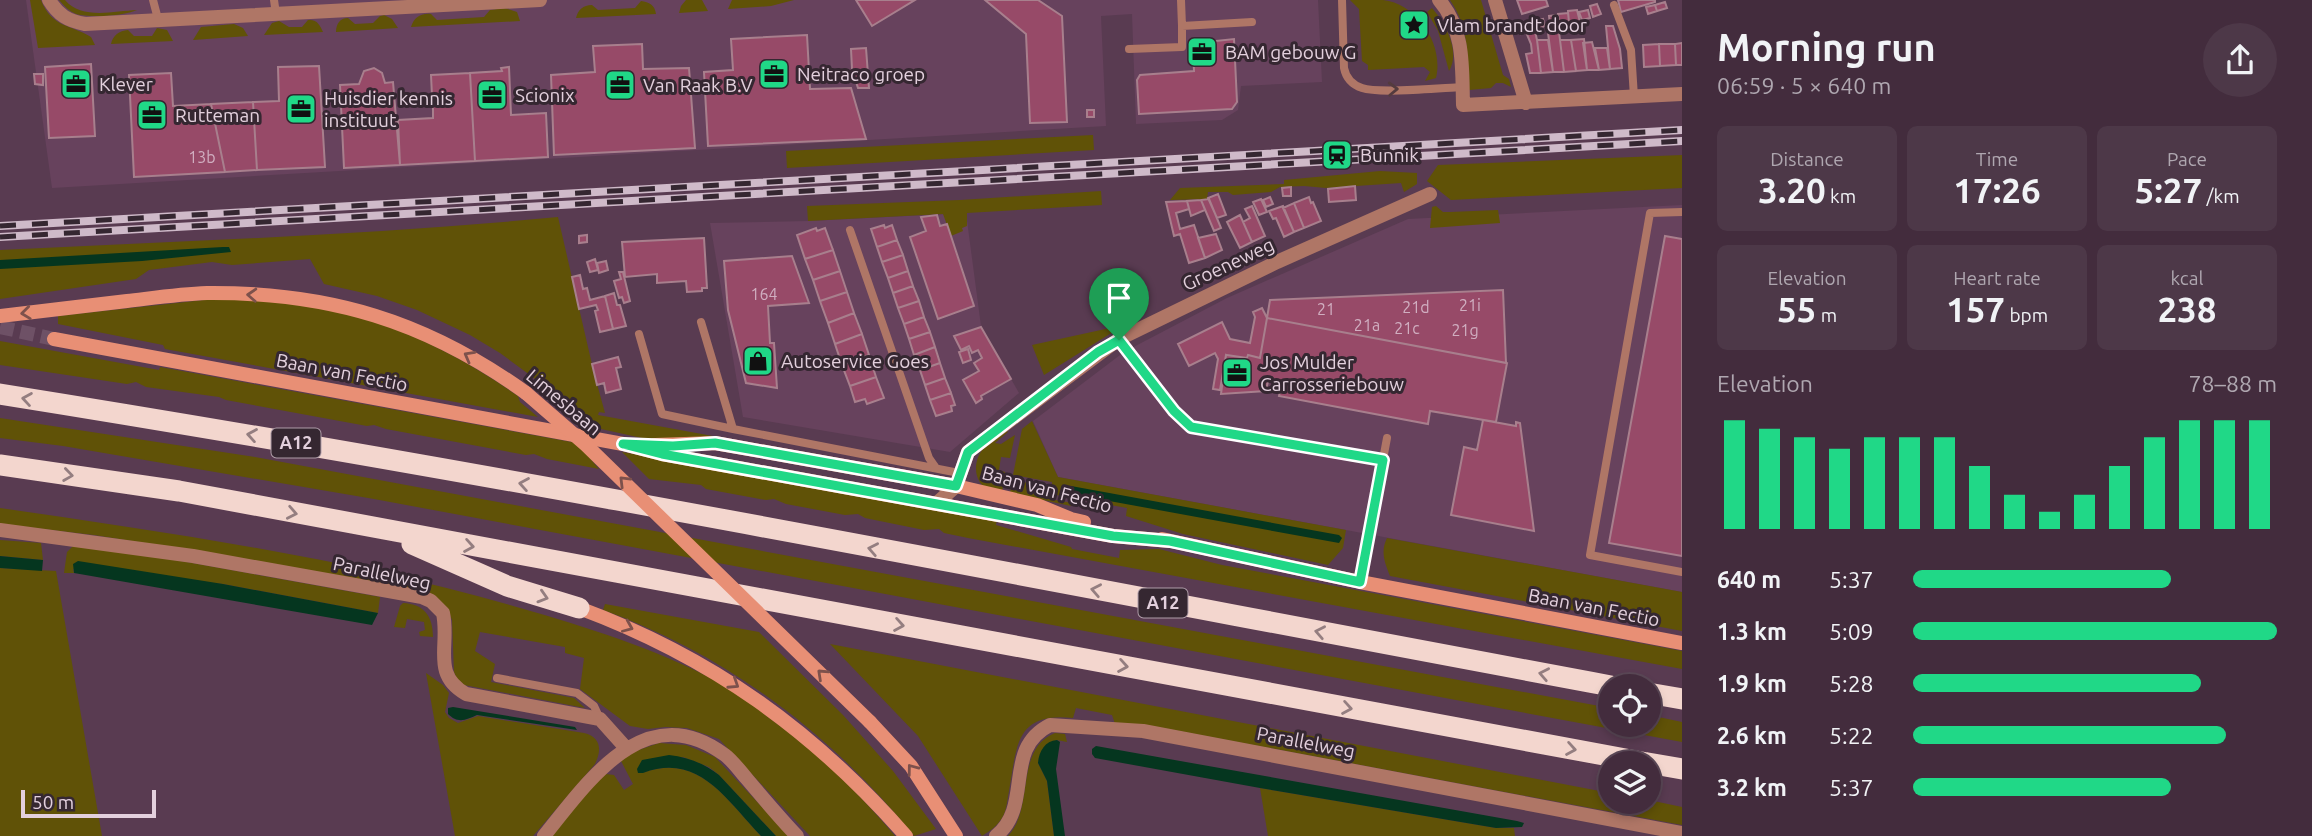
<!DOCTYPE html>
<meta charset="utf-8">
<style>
:root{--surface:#432c3d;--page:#4d3848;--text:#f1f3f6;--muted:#afa7b0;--line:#5b4857;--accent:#20d887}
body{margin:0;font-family:Ubuntu,sans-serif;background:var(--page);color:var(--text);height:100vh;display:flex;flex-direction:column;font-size:26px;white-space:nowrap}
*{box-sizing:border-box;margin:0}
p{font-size:23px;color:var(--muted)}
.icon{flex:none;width:38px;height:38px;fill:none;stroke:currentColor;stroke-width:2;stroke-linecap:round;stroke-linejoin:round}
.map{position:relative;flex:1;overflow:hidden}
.side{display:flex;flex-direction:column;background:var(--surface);width:630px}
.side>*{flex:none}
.controls{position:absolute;left:1598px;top:674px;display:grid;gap:14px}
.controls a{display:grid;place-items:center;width:63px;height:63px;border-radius:50%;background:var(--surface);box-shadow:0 4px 10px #0003,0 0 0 2px var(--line);font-size:35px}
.scale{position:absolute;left:21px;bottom:18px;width:135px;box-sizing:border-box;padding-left:7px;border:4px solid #e3d0dd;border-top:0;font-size:19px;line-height:24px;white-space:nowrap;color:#e3d0dd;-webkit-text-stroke:5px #352731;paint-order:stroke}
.pin{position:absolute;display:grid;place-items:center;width:60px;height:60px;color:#fff;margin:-72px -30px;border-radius:50% 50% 50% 0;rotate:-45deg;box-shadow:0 0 7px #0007}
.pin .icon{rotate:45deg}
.round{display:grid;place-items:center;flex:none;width:74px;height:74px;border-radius:37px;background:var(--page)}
.summary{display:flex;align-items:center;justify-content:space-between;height:119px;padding:0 35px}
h1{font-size:38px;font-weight:700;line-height:52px}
.figures{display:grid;grid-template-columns:repeat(3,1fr);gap:10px;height:119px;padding:7px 35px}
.figures div{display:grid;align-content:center;border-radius:10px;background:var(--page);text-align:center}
.figures b{font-size:35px;font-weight:700}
.figures small{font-size:19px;font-weight:400}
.figures p{font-size:19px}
.chart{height:196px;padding:14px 35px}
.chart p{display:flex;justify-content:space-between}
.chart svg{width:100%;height:126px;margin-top:7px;stroke:var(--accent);stroke-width:6}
ul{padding:0 35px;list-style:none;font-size:23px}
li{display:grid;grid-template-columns:112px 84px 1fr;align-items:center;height:52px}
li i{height:18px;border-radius:9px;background:var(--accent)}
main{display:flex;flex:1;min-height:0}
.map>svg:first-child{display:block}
.built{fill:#67425d}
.green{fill:#605207}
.water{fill:#05361f}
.building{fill:#974a68;stroke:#a87f8d;stroke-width:2}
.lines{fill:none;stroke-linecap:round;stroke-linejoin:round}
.secondary-tunnel{stroke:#6e5166;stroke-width:14;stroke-dasharray:14 7;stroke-linecap:butt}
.lane{stroke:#af7666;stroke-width:8}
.street{stroke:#af7666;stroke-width:14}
.secondary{stroke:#e88f75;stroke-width:14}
.highway{stroke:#f3d6ce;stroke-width:21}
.rail-casing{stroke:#cfbac9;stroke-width:8}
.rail{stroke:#352731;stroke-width:5;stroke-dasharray:16;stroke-linecap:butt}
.secondary-bridge{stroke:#e88f75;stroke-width:14}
.oneway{stroke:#543b3e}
.oneway2{stroke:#7d514c}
.oneway3{stroke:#947e80}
.route-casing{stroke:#fff;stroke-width:14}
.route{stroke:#20d887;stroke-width:9}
.labels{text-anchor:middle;stroke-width:6;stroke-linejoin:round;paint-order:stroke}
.number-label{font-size:16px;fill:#d0aec0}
.shield{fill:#352731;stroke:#af9da9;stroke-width:2}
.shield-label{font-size:18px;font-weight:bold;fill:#e3d0dd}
.poi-label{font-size:19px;fill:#e3d0dd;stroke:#352731;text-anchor:start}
.street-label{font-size:19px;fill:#e3d0dd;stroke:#352731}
</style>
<main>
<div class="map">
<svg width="1682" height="836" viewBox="0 0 1682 836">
<rect width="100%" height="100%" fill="#593b51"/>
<!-- built -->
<path class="built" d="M26 0H1318L1322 82 1241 86 1238 110 1222 120 1136 124 1132 14 1101 16 1106 126 52 188Z
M1682 205V592L1058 477 1033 421 1124 352 1227 298 1408 219Z
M966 213 981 326 1019 393 950 452 743 417 710 223 808 221Z"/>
<!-- green -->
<path class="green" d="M30 0H41C52 28 70 24 91 37L95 45 38 48Z
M59 0H65C81 20 114 11 137 10 125 16 89 18 76 14 69 11 64 6 59 0Z
M686 0H702L708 11 679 13 681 6Z
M732 0H794L771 6 728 9Z
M1350 0C1361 0 1373 0 1383 0 1418 4 1444 45 1436 78L1425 81 1430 72 1424 67 1368 70V65L1362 61 1359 9Z
M1450 0H1481L1503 75 1509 79 1511 87 1503 83H1496L1491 88 1469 90C1467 56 1470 29 1450 0Z
M641 1C649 2 655 5 656 14L576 18C578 10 583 5 592 5L598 10 635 8Z
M505 8 517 12 520 21 411 27C414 18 420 13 431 14L437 20 484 17 490 10Z
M1432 8C1445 23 1461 51 1449 71L1438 31 1427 12Z
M384 15 392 19 398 28 336 32C336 24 340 18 348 18L355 24 373 23 380 16Z
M308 20C317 19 320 25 323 32L264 35 272 23 279 21 289 27H302Z
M234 24 243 28 248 36 193 40 201 27Z
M157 28 167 30 173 41 111 44C113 35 119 31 128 30L134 36H152Z
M1093 135 1094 150 787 168 786 151Z
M1682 155V188L1451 200 1427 181 1438 165Z
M1380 171 1417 173V184L1404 192 1401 183 1326 188 1304 186 1280 187 1271 192 1233 195 1228 192H1208L1207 199 1170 200 1180 188 1284 184V180Z
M1101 191 1102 205 967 213V226L962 228 963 231 951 236 943 214 808 221 807 206 960 200Z
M1436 206 1443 212H1450L1498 210 1500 223 1430 228 1432 207Z
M558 217 594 373 605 413 599 412 598 415 740 441 651 440 592 427 534 378 500 353 470 335 417 310 377 296 324 284 310 259 232 265 212 262 149 270 136 279 0 299V250C186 241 373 235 558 217Z
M204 300C226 300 248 298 269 301 366 310 439 341 518 396L520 402 538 417 165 349 163 345 58 324V316Z
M1110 328 1113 332 1044 375 1032 345Z
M0 341 159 370 160 367 577 443 599 469 547 459 534 454 526 455 386 429 374 425 367 426 226 400 219 397 146 387 136 382 127 384 0 365Z
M0 418 255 457 1610 708V724H1648L1649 715 1682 722V742L374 499 63 446 0 438Z
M1032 421 1058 477 1346 530 1343 548 1328 565 1183 534 1126 516 1127 508 1051 494 1052 482 1013 475 1022 429Z
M1007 431 1008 432 995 443 1001 444 1015 435 1010 458 1001 457 999 470 1005 472 1002 493C997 491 990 490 986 488 972 479 974 458 984 448 991 441 1000 436 1007 431Z
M622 452 997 519 996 525 1071 547 1072 549 1119 558 1120 550 1159 549 1222 565 1682 651V669L968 538 944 533 939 529 924 530 865 518 858 514 845 515 786 504 774 499 766 500 706 489 701 485 649 479Z
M1012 480 1046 486 1045 498 1072 503 1071 506 1010 493Z
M0 508C179 534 360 560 534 612 599 631 666 653 726 686 741 694 755 707 768 717 816 752 857 790 895 836H810L719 739 687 728 665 727 648 729 630 726 580 689 584 658 565 653V647L480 632 475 651 495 664 491 682 574 698 585 708 464 685 457 679 454 672 452 620 448 610 226 556 94 535 0 524Z
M1387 538 1682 592V631L1390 576C1385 563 1380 552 1387 538Z
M0 540 41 543 43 560 0 556Z
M74 545 142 554 380 597 378 613 223 584 73 569 74 573H64L67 552Z
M0 568 56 571 102 836H0Z
M403 603C424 604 433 616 433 637L420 636 419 632 425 630 424 622 407 619 405 628 394 627 400 606Z
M605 604 759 632 843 715 893 771 936 829 914 836C833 735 726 654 603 610Z
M830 644 1610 793V802L1649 800 1682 807V825L1141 724H1115L1112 715 1076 708 1073 718C1015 712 1017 746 1009 791 1007 800 1007 810 1002 818 997 826 990 831 982 836L918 736Z
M426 673 443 685 449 693 445 712 449 718 458 723 478 716 584 733C601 737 602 750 595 764L533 836H455Z
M1055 733 1065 734 1067 742 1057 740 1045 746 1038 763 1047 781 1054 836H1008C1035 808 1014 749 1055 733Z
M659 743 686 745 715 757 789 836H776L719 775 709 767 683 757 643 773C699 752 726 800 761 836H549L595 781 606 774 614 775 624 790 633 784 621 761 633 752Z
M1260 788 1496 828H1514L1515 836H1268Z"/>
<!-- water -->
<path class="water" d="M223 247H229L231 252 142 261 0 269V260Z
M1071 486 1339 535 1342 538 1339 543 1071 494 1069 488Z
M0 556 43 560 42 571 0 568Z
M78 561 223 584 378 613 372 625 74 573 73 564Z
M453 707 575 727 577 730 477 715C466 720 458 724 448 714V708Z
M1057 740 1060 742 1056 769 1065 836H1054L1047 781 1038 763C1039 751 1045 741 1057 740Z
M1096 746 1517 821 1524 823 1522 827 1496 828 1260 788 1095 758 1092 754V749Z
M669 755C688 757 703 763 719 775L776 836H761C726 800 699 752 643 773H638L637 769 642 760Z"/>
<!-- building -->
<path class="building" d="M856 0H915L872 26Z
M985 0H1038L1062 16 1067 122 1030 123 1026 34Z
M1517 0H1546L1548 6 1522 14Z
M1618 0H1655V2L1621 12Z
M1665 2 1667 8 1657 11 1655 5Z
M1597 4 1601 14 1593 17 1590 6Z
M1655 5 1657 11 1648 14 1646 7Z
M1577 10 1580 22 1569 23 1568 11Z
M1588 10 1590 18 1582 20 1579 12Z
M1568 13 1569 22 1559 23 1558 14Z
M1558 15 1559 24 1550 25 1549 16Z
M1543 19 1545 26 1534 30 1533 22Z
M1533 22 1537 40 1541 73H1530L1526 54 1532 53 1531 44 1526 32 1521 34 1518 26Z
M1606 26H1613L1620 49 1622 68 1610 69Z
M1559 32 1564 72H1553L1548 33Z
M807 35 810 89 851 88 866 139 708 146 704 72 733 70 731 39Z
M1234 39 1237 102 1232 109 1139 114 1137 80 1140 75 1194 71 1193 51 1197 43Z
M1584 39 1587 70 1576 71 1571 40Z
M1537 40H1548L1553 72 1541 73Z
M1560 40H1571L1576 71 1564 72Z
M1592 42 1599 70H1587L1583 43Z
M1682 43V65H1676L1675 44Z
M642 44 643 69 689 68 695 148 554 155 551 75 595 72 593 46Z
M1659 44 1660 66 1644 67 1643 45Z
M1659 44H1675L1676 65 1660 66Z
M866 48 869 88H858L852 69 851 49Z
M1595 48H1607L1610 69 1599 70Z
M91 64 95 136 49 138 45 67Z
M319 66 325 167 257 170 253 102 279 101 278 67Z
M509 67 511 115 546 113 548 157 475 161 470 73 502 71 501 68Z
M374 68 382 73 385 83 393 82 400 165 344 168 340 85 359 84 364 71Z
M171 73 173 106 211 104 225 172 134 177 129 75Z
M470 73 475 161 400 165 398 120 433 118V95L432 96 431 75Z
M34 74H43V85L35 84Z
M253 102 257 170 225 172 211 104Z
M1087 110H1094V117H1087Z
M1355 186 1356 200 1329 202 1328 189Z
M1291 187V196H1283L1282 188Z
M1218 194 1226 215 1217 218 1208 198Z
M1270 197 1273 204 1266 207 1263 200Z
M1309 197 1311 203 1313 202 1321 221 1304 228 1294 203Z
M1209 199 1221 228 1214 231 1201 200Z
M1261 199 1267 212 1259 215 1253 202Z
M1201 200 1205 210 1191 216 1187 201Z
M1187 201 1189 209 1176 213 1180 229 1194 225 1205 258 1189 263 1180 234 1174 236 1166 202Z
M1294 203 1304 228 1294 232 1283 208Z
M1252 206 1265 236 1252 242 1243 222 1250 218 1245 209Z
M1283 206 1294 232 1284 237 1276 218 1273 219 1269 211Z
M937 215 940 226 947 224 974 306 938 319 910 237 926 231 921 217Z
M1240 215 1252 242 1240 248 1227 222Z
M884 225 885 228 892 225 897 240 877 247 871 229Z
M816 228 817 231 825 228 833 250 805 259 797 235Z
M1216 234 1222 250 1205 258 1198 238Z
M587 235V242L579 243V236Z
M1665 236 1682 239V556L1609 543Z
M704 238 707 288H702V291L687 292 686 281 657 283V274L625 277 622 242Z
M897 240 903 255 882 262 877 247Z
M833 250 840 271 813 280 805 259Z
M903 255 908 271 888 278 882 262Z
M792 256 809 303 768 306 770 343H774L777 388 746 383 728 310 724 261Z
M595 259 598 270 590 272 587 262Z
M606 261 608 270 599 273 597 263Z
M840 271 847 292 820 301 813 280Z
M908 271 913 286 893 293 888 278Z
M619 272H623L630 301 624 303 622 297 619 298 614 281 621 279Z
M580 275 583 289 587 288 590 300 605 296 613 329 600 332 595 311 598 310 596 305 579 309 572 277Z
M913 286 919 301 898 308 893 293Z
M1503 290 1506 363 1267 318 1270 300Z
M847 292 854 313 828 323 820 301Z
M614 293 617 305H620L626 326 613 329 605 296Z
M919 301 924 317 904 324 898 308Z
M1262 308 1267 318 1260 358 1248 355 1247 358 1226 355 1220 390 1213 389 1218 359 1215 353 1189 366 1178 344 1222 322 1230 339 1250 343 1255 317 1253 312Z
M854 313 862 334 835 344 828 323Z
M924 317 930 332 909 339 904 324Z
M1267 318 1507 363 1496 422 1430 411 1428 424 1279 396 1282 383 1268 381 1266 391 1221 394 1226 355 1247 358 1248 355 1260 358Z
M981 327 1011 379 981 396 982 399 976 403 963 380 979 371 974 363 982 358 978 350 972 353 969 346 961 350 954 336Z
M930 332 935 347 914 355 909 339Z
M862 334 869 355 842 365 835 344Z
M935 347 940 363 920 370 914 355Z
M968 349 971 360 963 363 959 352Z
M869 355 876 377 850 386 842 365Z
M618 357 621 367 616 368 621 389 606 393 604 383 597 385 592 364Z
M940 363 945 378 925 385 920 370Z
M876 377 884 398 867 404 865 399 855 402 850 386Z
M945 378 951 393 930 400 925 385Z
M951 393 955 405 951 406 952 411 936 416 930 400Z
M1483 420 1516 426V422L1520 423 1534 531 1451 515 1464 447 1477 450Z"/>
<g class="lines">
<!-- secondary-tunnel -->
<path class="secondary-tunnel" d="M0 327 54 339"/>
<!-- lane -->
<path class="lane" d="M153 0 158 19
M274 0 276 14
M1181 0 1182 26 1252 22
M1342 0 1344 68C1346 78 1353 85 1362 88 1379 94 1441 88 1462 87
M1614 5 1631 50 1634 97
M1129 49 1182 47V26
M1682 212 1650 213 1590 555 1682 572
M850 230 929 458 936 468
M701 322 733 429
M639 334 662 414 733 429 959 473
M1119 339 1174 411 1191 427 1383 460
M1360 582 1387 438
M497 678 577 693 594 706 600 719"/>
<!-- street -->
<path class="street" d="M49 0C58 15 68 21 85 24L540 0
M1439 0C1465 30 1462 68 1463 105L1682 94
M1495 0 1526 103
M937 503 956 486 968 452 1119 339 1277 262 1430 194
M0 530 193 556 422 597 431 601 443 613C450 646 431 674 466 694L600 719 626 748
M544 836C589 780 646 696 725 755 733 761 740 771 747 779 763 798 780 818 797 836
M996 836C1034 805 1002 749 1050 725L1143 731 1682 833"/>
<!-- secondary -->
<path class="secondary" d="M0 316C42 311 85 306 127 301 153 298 180 294 207 293 329 292 426 321 526 393
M54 339 623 444 662 454 1113 536 1170 541
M655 445 715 443 956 486 1037 505 1071 519 1084 522
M1162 539 1360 582 1682 643
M579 608C711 657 813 730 906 836
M870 722 911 766 956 836"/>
<!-- highway -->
<path class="highway" d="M0 394C539 480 1074 586 1611 686
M0 465 179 491 1647 763
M412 544 507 586 579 608
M1648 693 1682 699
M1648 763 1682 769"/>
<!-- rail casing -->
<g class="rail-casing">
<path id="rail" d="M0 226 1682 130
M0 237 1682 141"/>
</g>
<!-- rail -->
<use href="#rail" class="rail"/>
<!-- secondary-bridge -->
<path class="secondary-bridge" d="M526 393 586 445 870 722"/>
</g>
<!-- one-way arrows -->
<defs><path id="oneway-chevron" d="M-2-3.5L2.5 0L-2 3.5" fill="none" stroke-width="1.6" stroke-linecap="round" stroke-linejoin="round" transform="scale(1.75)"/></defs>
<use class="oneway" href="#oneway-chevron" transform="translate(1393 89) rotate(-2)"/>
<g class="oneway2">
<use href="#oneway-chevron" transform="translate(252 295) rotate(-177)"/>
<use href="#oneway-chevron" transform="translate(26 313) rotate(173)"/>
<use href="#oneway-chevron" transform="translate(469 356) rotate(-151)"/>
<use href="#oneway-chevron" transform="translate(624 481) rotate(-135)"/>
<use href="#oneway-chevron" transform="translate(628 627) rotate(23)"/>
<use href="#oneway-chevron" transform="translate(822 674) rotate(-137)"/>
<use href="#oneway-chevron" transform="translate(734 684) rotate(33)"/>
<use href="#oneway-chevron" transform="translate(912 769) rotate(-127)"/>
</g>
<g class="oneway3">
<use href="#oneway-chevron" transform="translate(27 399) rotate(-171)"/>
<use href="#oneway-chevron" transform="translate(252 435) rotate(-170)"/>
<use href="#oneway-chevron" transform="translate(68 475) rotate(8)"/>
<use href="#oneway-chevron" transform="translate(524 484) rotate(-170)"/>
<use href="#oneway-chevron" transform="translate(292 513) rotate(11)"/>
<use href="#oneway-chevron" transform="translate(469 546) rotate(10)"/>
<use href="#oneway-chevron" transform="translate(873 549) rotate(-169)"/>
<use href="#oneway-chevron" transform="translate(1096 590) rotate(-169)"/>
<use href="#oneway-chevron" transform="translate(543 597) rotate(17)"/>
<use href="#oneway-chevron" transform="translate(899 625) rotate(10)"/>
<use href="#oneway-chevron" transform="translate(1320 632) rotate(-169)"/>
<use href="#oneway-chevron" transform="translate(1123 666) rotate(10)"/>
<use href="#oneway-chevron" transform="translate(1544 674) rotate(-169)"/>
<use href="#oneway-chevron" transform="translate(1347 708) rotate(10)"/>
<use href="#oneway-chevron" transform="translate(1571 749) rotate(10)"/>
</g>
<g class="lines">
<!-- route casing -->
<g class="route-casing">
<path id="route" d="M1119 340 1174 411 1191 427 1383 460 1360 582 1170 541 1113 536 662 454 623 444 673 446 715 443 956 486 968 452 1098 352Z"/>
</g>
<!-- route -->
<use href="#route" class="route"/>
</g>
<!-- icons -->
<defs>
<g id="sight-square" transform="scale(1.575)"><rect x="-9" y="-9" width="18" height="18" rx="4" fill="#20d887" stroke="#352731"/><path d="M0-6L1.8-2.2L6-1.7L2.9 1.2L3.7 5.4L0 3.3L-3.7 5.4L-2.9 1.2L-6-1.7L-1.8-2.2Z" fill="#111"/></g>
<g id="office-square" transform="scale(1.575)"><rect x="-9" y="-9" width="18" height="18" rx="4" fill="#20d887" stroke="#352731"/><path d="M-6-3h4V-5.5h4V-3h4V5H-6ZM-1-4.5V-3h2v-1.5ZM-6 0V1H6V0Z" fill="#111"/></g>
<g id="station-square" transform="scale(1.575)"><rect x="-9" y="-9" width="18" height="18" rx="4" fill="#20d887" stroke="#352731"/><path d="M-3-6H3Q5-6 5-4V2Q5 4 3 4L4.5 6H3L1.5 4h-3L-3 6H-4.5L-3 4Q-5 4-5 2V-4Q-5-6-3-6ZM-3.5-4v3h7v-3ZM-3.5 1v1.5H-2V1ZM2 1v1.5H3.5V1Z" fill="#111"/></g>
<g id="shop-square" transform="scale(1.575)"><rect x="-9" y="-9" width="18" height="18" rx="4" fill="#20d887" stroke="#352731"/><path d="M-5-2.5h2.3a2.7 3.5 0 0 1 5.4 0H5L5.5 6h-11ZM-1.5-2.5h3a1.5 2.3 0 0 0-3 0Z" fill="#111"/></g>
</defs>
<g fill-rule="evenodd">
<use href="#sight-square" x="1414" y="25"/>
<use href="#office-square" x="1202" y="52"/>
<use href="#office-square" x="774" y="74"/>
<use href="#office-square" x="76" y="84"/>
<use href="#office-square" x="620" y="85"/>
<use href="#office-square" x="492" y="95"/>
<use href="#office-square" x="301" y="109"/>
<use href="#office-square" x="152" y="115"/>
<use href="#station-square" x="1337" y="155"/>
<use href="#shop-square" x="758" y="361"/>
<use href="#office-square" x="1237" y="373"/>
</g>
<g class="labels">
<!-- number labels -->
<g class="number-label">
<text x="202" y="163">13b</text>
<text x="764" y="300">164</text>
<text x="1470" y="311">21i</text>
<text x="1416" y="313">21d</text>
<text x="1326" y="315">21</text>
<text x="1367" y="331">21a</text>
<text x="1407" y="334">21c</text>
<text x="1465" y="336">21g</text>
</g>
<!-- shield labels -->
<g class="shield">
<rect x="271.5" y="428.5" width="49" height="29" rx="5"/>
<rect x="1138.5" y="588.5" width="49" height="29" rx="5"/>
</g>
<g class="shield-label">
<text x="296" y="449">A12</text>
<text x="1163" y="609">A12</text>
</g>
<!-- poi labels -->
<g class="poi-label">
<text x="1437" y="32">Vlam brandt door</text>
<text x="1225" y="59">BAM gebouw G</text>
<text x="797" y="81">Neitraco groep</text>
<text x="99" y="91">Klever</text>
<text x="643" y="92">Van Raak B.V</text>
<text x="515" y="102">Scionix</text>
<text x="324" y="105">Huisdier kennis<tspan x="324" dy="22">instituut</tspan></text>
<text x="175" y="122">Rutteman</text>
<text x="1360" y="162">Bunnik</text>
<text x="781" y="368">Autoservice Goes</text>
<text x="1260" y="369">Jos Mulder<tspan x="1260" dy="22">Carrosseriebouw</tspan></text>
</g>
<!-- street labels -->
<g class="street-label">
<text transform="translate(1228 264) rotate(-25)" y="7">Groeneweg</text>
<text transform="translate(342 372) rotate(11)" y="7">Baan van Fectio</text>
<text transform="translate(564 402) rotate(40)" y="7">Limesbaan</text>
<text transform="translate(1047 489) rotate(15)" y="7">Baan van Fectio</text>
<text transform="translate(382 573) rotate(12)" y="7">Parallelweg</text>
<text transform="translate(1594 607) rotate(11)" y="7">Baan van Fectio</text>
<text transform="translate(1306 742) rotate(11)" y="7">Parallelweg</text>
</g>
</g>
</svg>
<div class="controls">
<a><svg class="icon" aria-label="locate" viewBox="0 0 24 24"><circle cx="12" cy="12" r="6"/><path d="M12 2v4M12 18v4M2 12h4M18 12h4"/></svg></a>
<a><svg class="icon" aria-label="layers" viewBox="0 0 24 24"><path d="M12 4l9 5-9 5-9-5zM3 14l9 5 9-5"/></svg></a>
</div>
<div class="scale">50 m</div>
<div class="pin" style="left:1119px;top:340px;background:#1e9e55"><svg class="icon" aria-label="arrive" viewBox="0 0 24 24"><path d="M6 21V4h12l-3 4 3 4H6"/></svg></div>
</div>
<section class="side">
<div class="summary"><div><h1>Morning run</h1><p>06:59 · 5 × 640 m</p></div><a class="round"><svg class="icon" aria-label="share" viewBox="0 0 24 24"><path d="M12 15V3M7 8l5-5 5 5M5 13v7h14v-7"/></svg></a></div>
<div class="figures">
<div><p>Distance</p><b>3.20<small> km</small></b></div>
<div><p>Time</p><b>17:26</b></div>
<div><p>Pace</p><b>5:27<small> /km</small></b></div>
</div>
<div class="figures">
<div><p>Elevation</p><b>55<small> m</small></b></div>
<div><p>Heart rate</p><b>157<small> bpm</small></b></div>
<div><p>kcal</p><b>238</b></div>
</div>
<div class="chart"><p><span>Elevation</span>78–88 m</p>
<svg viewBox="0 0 160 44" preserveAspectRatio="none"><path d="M5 44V6M15 44V9M25 44V12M35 44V16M45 44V12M55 44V12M65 44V12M75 44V22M85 44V32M95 44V38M105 44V32M115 44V22M125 44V12M135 44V6M145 44V6M155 44V6"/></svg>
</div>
<ul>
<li><b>640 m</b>5:37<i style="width:71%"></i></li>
<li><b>1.3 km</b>5:09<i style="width:100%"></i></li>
<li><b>1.9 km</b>5:28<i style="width:79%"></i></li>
<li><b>2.6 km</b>5:22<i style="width:86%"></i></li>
<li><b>3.2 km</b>5:37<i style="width:71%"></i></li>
</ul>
</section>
</main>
